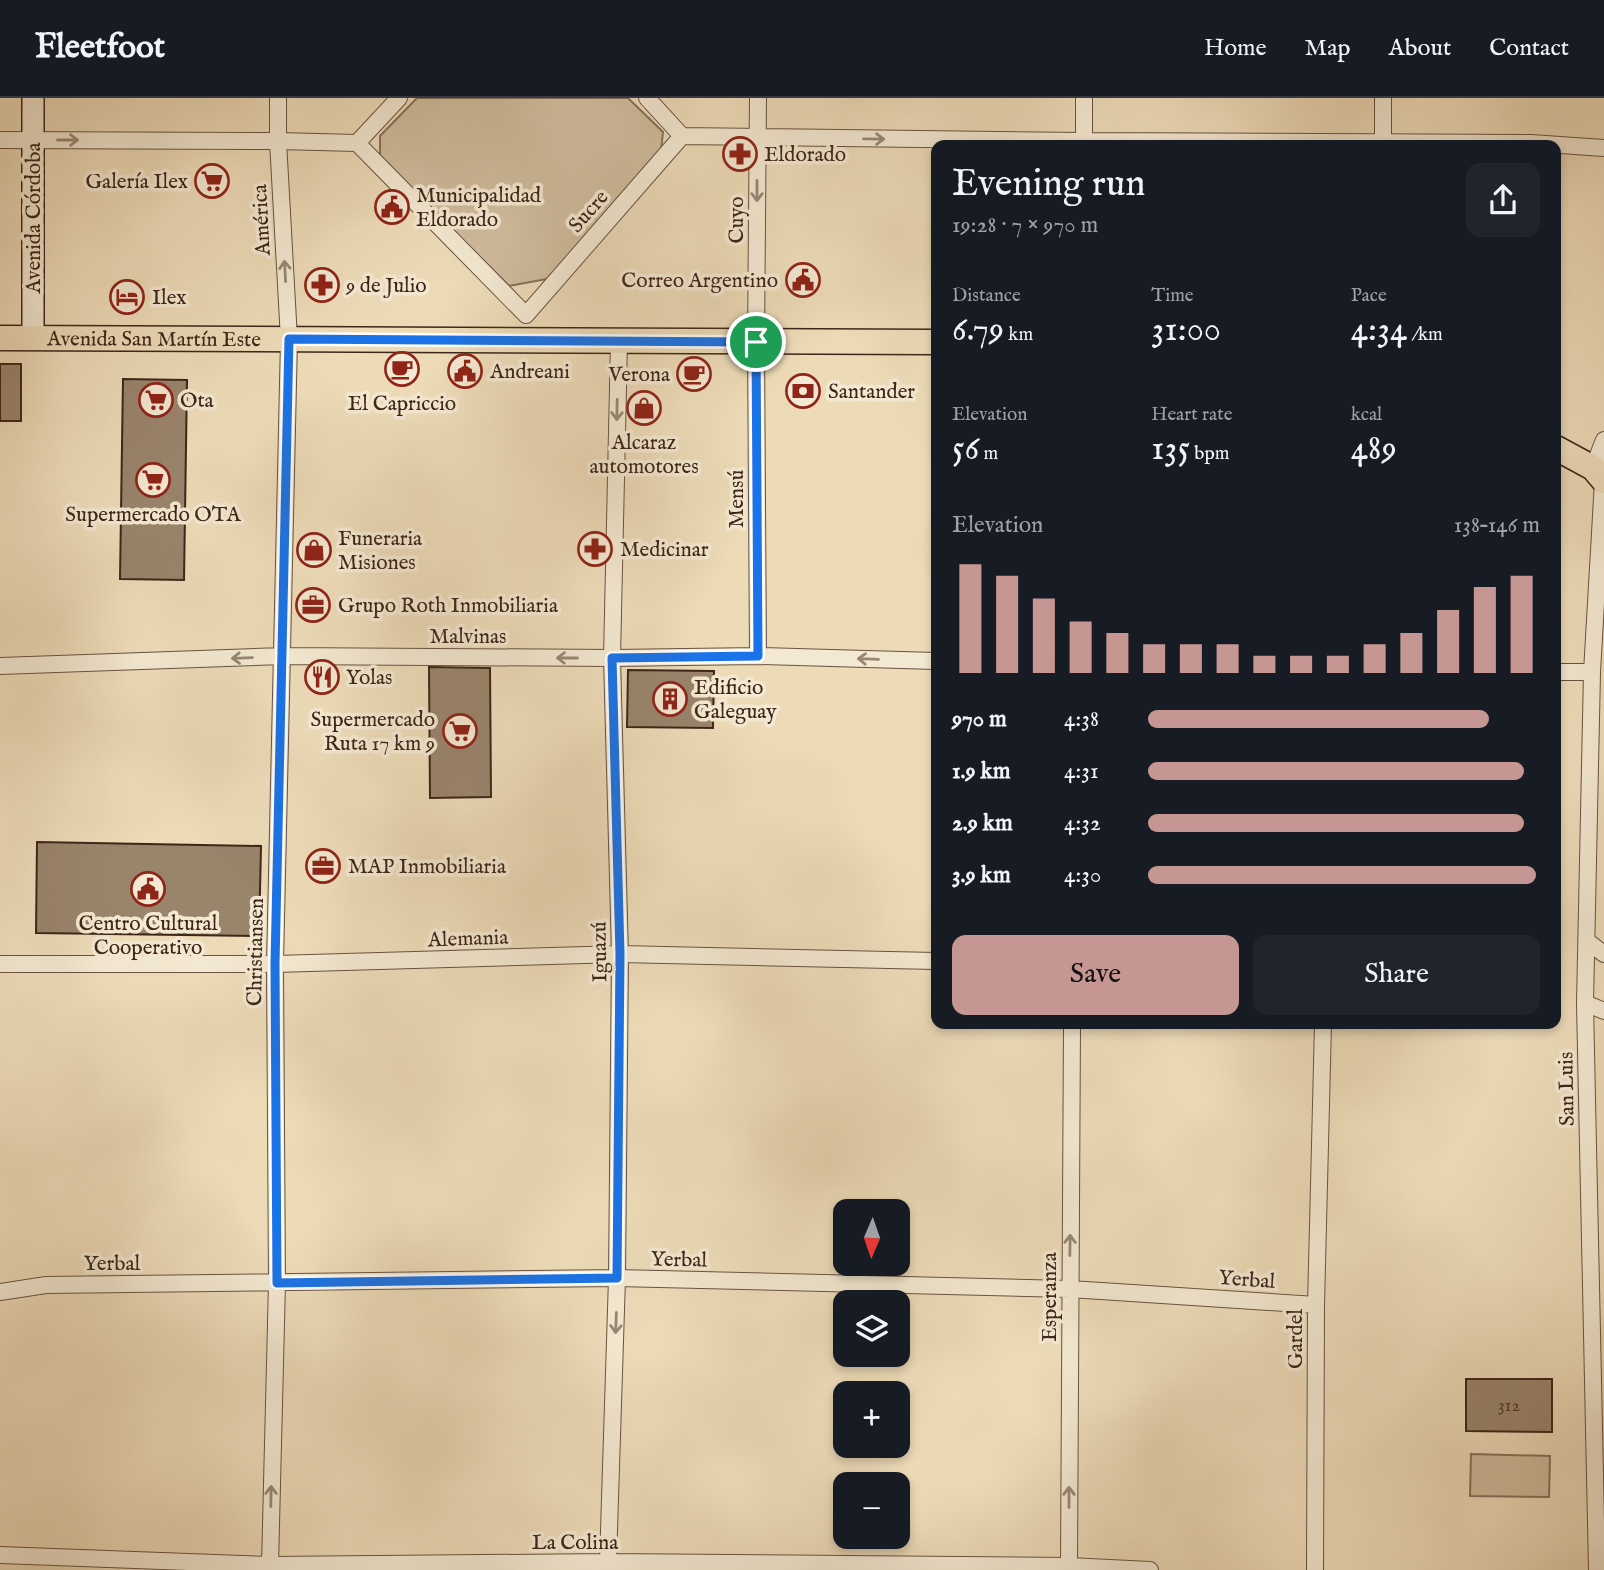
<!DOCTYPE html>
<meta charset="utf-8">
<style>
:root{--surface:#171b24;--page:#20242c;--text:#f1f3f6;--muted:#9ea1a6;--line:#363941;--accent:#c59692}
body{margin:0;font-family:"IM FELL English",serif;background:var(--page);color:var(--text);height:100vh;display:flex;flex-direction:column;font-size:26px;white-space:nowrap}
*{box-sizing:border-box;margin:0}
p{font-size:23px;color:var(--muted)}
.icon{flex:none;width:38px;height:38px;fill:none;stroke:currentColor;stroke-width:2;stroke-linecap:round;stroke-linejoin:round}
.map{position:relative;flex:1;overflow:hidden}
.drawer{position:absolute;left:931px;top:42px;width:630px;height:889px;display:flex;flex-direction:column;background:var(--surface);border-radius:14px;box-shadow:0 4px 10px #0003}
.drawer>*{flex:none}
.needle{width:46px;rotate:182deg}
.tools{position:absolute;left:833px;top:1101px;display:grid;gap:14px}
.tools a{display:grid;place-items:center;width:77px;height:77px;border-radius:14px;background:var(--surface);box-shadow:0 4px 10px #0003;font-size:35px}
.pin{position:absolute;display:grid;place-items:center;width:60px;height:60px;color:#fff;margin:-30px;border:4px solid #fff;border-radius:50%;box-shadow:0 2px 7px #0007}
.round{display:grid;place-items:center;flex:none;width:74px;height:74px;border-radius:14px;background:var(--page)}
.headline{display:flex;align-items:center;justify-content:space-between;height:119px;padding:0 21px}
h1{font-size:38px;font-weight:600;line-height:52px}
.stats{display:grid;grid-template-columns:repeat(3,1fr);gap:10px;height:119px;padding:7px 21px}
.stats div{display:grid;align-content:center}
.stats b{font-size:35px;font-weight:600}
.stats small{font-size:19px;font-weight:400}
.stats p{font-size:19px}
.chart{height:196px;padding:14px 21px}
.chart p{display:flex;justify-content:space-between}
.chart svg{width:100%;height:126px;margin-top:7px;stroke:var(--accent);stroke-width:6}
.primary-button{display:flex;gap:14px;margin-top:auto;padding:14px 21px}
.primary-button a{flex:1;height:80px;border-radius:14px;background:var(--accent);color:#111;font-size:28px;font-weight:600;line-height:80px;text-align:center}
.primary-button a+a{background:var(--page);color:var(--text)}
ul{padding:0 21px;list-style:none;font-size:23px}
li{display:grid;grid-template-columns:112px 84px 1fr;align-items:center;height:52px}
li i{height:18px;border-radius:9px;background:var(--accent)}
header{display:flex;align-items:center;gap:42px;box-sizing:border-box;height:98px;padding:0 35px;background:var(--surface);border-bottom:2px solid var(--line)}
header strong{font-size:33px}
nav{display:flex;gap:38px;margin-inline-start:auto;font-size:24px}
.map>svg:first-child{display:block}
.park{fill:#cfbc9d;stroke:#86715b;stroke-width:2}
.building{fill:#99846c;stroke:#3d2619;stroke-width:2}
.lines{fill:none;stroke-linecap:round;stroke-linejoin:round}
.street-casing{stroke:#695341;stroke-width:18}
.secondary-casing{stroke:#3d2619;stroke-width:24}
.primary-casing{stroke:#3d2619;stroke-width:27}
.street{stroke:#f3e8d1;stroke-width:16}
.secondary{stroke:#f3e8d1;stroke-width:21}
.primary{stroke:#eddbb8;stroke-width:24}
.oneway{stroke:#988775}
.route-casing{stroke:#fff;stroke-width:14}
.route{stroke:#1a73e8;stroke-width:9}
.labels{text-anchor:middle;stroke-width:7;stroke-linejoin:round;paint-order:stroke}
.number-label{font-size:18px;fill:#543e2e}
.poi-label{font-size:21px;fill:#3d2619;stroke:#f3e8d1;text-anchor:start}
.street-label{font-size:21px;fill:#3d2619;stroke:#f3e8d1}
</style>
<header>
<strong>Fleetfoot</strong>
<nav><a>Home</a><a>Map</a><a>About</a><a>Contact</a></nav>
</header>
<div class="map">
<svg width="1604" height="1472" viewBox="0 0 1604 1472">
<rect width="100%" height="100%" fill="#eddbb8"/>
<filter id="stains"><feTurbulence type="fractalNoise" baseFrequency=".00286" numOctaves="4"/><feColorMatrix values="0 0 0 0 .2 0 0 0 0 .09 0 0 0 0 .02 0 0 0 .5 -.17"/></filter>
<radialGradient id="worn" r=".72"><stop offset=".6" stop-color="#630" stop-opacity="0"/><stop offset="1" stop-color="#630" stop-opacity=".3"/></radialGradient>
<!-- park -->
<path class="park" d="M417 0H628L663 34 660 63 552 180 509 188 380 60V38Z
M1471 1356 1550 1358 1549 1399 1470 1398Z"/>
<!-- building -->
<path class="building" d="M0 266H21V323H0Z
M123 281 187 282 184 482 120 481Z
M429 569 490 570 491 699 430 700Z
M628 572 714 573 713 630 627 629Z
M37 744 261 748 259 838 36 835Z
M1466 1281H1552V1334L1466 1333Z"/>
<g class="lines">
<!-- street casing -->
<g class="street-casing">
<path id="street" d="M647 0 682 38
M758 0 756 244 758 558
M1084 0V47
M682 38 1084 43 1531 45 1604 50
M0 42 278 43 357 45 399 0
M357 45 526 217
M1383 47V0
M526 217 682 38
M1593 370 1604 342
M0 568 282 558 612 560 758 558 936 563
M1556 574H1592
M1587 843 1604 856
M0 866H275L620 856 936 863
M1585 905 1604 913
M0 1194 46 1187 617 1180 1070 1191 1316 1207
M0 1457 270 1467 608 1464 1069 1468 1150 1472
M608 1464 617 1180 620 856 612 560 619 244
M270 1467 277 1185 275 866 289 241 278 43V0
M1067 1472 1069 1468 1072 926
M1315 1472 1316 1207 1323 926
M1597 1472 1585 905 1592 574 1603 383"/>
</g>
<!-- secondary casing -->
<g class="secondary-casing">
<path id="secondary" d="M33 240V0"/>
</g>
<!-- primary casing -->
<g class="primary-casing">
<g id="primary">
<path id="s1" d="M0 240 936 244"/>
<path d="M1556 350 1593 370 1604 383"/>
</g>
</g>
<!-- street -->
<use href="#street" class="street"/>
<!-- secondary -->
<use href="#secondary" class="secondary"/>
<!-- primary -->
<use href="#primary" class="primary"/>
</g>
<!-- one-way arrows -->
<defs><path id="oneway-shaft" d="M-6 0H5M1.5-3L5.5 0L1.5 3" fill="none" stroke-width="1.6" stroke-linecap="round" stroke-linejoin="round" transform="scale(1.75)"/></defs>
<g class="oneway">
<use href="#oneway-shaft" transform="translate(874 41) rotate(1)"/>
<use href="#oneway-shaft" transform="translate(68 42)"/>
<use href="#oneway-shaft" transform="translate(757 93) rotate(90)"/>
<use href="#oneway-shaft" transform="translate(285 173) rotate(-93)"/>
<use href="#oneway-shaft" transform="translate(617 312) rotate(91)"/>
<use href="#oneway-shaft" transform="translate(242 560) rotate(178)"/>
<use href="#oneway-shaft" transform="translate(567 560) rotate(-180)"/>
<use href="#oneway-shaft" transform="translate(868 561) rotate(-178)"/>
<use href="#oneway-shaft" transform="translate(1070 1147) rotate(-89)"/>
<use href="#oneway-shaft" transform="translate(616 1225) rotate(92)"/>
<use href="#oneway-shaft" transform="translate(271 1398) rotate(-89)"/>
<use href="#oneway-shaft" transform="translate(1069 1399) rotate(-90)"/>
</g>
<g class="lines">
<!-- route casing -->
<g class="route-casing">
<path id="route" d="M289 241 756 244 758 558 612 560 620 856 617 1180 277 1185 275 866Z"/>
</g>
<!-- route -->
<use href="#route" class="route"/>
</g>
<!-- icons -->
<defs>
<g id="pharmacy-ring" transform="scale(1.75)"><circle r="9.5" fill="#f3e8d1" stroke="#8f2418" stroke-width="1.5"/><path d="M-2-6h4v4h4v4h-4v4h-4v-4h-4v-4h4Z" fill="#8f2418"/></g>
<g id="supermarket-ring" transform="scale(1.75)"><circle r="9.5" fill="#f3e8d1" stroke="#8f2418" stroke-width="1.5"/><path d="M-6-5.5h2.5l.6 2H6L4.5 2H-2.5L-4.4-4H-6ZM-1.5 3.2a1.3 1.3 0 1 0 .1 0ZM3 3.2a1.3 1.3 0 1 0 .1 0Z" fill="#8f2418"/></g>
<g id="civic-ring" transform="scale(1.75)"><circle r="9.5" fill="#f3e8d1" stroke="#8f2418" stroke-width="1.5"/><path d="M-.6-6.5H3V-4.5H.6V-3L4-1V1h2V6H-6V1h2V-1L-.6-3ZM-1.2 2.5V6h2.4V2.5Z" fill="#8f2418"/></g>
<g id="hotel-ring" transform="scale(1.75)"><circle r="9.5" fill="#f3e8d1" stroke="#8f2418" stroke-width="1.5"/><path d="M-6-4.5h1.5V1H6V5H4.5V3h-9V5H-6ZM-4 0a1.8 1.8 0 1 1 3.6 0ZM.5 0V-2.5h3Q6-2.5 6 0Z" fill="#8f2418"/></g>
<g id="cafe-ring" transform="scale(1.75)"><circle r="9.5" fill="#f3e8d1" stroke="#8f2418" stroke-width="1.5"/><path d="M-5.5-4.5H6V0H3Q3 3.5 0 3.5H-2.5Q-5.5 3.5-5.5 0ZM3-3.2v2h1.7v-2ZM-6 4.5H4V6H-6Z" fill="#8f2418"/></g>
<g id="bank-ring" transform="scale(1.75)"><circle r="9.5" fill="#f3e8d1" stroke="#8f2418" stroke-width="1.5"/><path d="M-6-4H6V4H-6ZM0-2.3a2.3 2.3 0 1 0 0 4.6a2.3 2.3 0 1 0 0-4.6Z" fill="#8f2418"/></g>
<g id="shop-ring" transform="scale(1.75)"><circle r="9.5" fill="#f3e8d1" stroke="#8f2418" stroke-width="1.5"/><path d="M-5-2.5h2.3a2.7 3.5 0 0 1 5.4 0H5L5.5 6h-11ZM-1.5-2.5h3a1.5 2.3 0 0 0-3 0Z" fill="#8f2418"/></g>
<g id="office-ring" transform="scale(1.75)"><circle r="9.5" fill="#f3e8d1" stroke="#8f2418" stroke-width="1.5"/><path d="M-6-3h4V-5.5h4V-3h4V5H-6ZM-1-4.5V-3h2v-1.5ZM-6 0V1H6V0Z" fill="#8f2418"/></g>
<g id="restaurant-ring" transform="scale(1.75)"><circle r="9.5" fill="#f3e8d1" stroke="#8f2418" stroke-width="1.5"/><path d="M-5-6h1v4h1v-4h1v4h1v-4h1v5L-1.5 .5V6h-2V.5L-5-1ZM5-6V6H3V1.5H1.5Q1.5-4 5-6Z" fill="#8f2418"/></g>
<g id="building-ring" transform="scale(1.75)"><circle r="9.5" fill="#f3e8d1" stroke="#8f2418" stroke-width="1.5"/><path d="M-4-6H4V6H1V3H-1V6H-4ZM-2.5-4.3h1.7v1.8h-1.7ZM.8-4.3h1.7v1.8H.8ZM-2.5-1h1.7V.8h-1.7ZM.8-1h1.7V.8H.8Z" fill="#8f2418"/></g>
</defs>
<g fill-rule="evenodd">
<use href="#pharmacy-ring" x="740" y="56"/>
<use href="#supermarket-ring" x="212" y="83"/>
<use href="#civic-ring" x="392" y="109"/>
<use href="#civic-ring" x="803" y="182"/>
<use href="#pharmacy-ring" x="322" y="187"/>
<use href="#hotel-ring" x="127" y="199"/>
<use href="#cafe-ring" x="402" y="271"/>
<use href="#civic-ring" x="465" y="273"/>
<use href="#cafe-ring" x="694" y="276"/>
<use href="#bank-ring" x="803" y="293"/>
<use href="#supermarket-ring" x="156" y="302"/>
<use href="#shop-ring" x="644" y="310"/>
<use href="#supermarket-ring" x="153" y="382"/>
<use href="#pharmacy-ring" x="595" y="451"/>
<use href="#shop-ring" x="314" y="452"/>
<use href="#office-ring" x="313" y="507"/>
<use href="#restaurant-ring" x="322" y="579"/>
<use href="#building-ring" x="670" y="601"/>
<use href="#supermarket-ring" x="460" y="633"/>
<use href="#office-ring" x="323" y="768"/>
<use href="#civic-ring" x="148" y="791"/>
</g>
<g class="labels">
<!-- number labels -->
<g class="number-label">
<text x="1509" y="1313">312</text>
</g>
<!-- poi labels -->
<g class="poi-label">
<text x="764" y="63">Eldorado</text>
<text x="188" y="90" text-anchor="end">Galería Ilex</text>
<text x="416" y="104">Municipalidad<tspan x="416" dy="24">Eldorado</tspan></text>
<text x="778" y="189" text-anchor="end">Correo Argentino</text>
<text x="346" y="194">9 de Julio</text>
<text x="152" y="206">Ilex</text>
<text x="490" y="280">Andreani</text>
<text x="670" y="283" text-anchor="end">Verona</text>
<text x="828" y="300">Santander</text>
<text x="180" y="309">Ota</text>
<text x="402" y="312" text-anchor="middle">El Capriccio</text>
<text x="644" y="351" text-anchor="middle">Alcaraz<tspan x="644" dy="24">automotores</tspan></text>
<text x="153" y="423" text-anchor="middle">Supermercado OTA</text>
<text x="338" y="447">Funeraria<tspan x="338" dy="24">Misiones</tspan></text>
<text x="620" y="458">Medicinar</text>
<text x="338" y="514">Grupo Roth Inmobiliaria</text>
<text x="346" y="586">Yolas</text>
<text x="694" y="596">Edificio<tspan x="694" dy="24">Galeguay</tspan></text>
<text x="435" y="628" text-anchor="end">Supermercado<tspan x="435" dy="24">Ruta 17 km 9</tspan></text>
<text x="348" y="775">MAP Inmobiliaria</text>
<text x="148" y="832" text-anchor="middle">Centro Cultural<tspan x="148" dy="24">Cooperativo</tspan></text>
</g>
<!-- street labels -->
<g class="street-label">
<text transform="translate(588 113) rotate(-49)" y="7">Sucre</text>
<text transform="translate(33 120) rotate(-90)" y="7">Avenida Córdoba</text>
<text transform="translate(261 122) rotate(-93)" y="7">América</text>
<text transform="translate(736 122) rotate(-90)" y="7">Cuyo</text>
<text dy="7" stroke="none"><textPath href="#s1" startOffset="154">Avenida San Martín Este</textPath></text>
<text transform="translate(736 401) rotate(-90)" y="7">Mensú</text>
<text x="468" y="545">Malvinas</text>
<text transform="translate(468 840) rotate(-2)" y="7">Alemania</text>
<text transform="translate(255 854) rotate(-89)" y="7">Christiansen</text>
<text transform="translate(599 854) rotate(-91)" y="7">Iguazú</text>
<text transform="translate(1566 991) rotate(-91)" y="7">San Luis</text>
<text transform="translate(679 1161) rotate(1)" y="7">Yerbal</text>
<text x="112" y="1172">Yerbal</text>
<text transform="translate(1247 1181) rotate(4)" y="7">Yerbal</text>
<text transform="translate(1049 1199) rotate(-90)" y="7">Esperanza</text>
<text transform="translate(1295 1241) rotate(-90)" y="7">Gardel</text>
<text x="575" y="1451">La Colina</text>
</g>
</g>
<rect width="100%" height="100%" filter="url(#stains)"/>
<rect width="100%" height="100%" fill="url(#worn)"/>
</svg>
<div class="tools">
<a><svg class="needle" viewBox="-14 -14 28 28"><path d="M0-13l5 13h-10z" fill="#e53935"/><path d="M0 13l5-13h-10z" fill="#9ea1a6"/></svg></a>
<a><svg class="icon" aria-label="layers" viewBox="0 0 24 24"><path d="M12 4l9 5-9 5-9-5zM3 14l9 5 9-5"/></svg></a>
<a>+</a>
<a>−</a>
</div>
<div class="pin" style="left:756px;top:244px;background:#1e9e55"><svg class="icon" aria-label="arrive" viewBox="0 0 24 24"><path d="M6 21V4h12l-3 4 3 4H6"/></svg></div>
<section class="drawer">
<div class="headline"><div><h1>Evening run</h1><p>19:28 · 7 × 970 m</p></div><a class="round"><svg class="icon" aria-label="share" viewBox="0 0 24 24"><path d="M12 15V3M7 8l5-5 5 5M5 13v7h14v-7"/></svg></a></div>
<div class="stats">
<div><p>Distance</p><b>6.79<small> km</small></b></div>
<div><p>Time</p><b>31:00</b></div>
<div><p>Pace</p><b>4:34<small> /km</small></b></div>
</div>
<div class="stats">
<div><p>Elevation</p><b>56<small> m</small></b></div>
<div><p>Heart rate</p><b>135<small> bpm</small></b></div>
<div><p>kcal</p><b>489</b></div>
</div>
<div class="chart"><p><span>Elevation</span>138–146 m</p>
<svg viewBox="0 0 160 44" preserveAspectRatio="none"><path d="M5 44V6M15 44V10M25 44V18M35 44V26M45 44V30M55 44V34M65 44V34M75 44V34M85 44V38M95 44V38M105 44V38M115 44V34M125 44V30M135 44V22M145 44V14M155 44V10"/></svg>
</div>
<ul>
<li><b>970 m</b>4:38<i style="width:87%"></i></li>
<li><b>1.9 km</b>4:31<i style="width:96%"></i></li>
<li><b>2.9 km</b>4:32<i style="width:96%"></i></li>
<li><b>3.9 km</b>4:30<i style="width:99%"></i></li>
</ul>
<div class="primary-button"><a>Save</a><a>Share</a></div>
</section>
</div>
